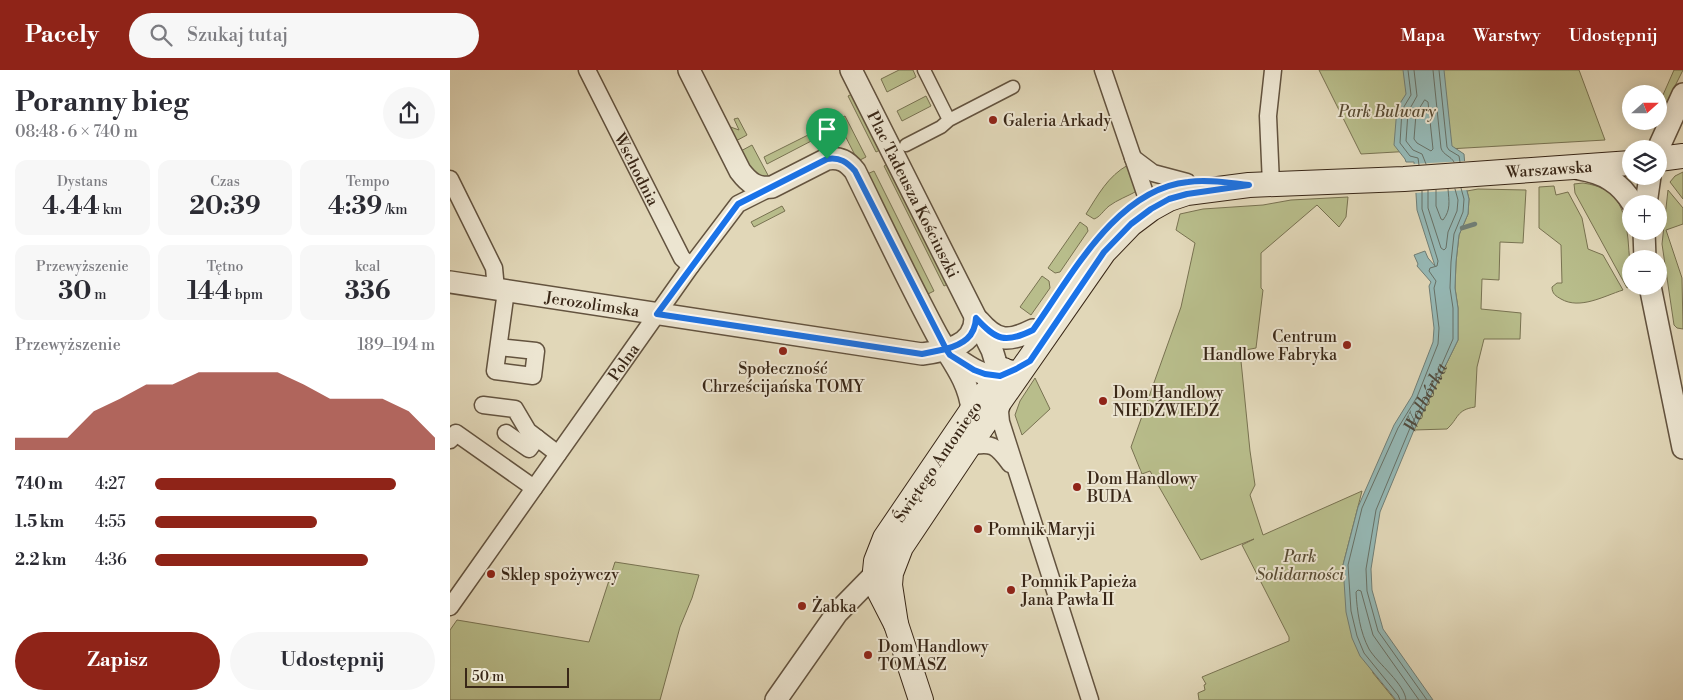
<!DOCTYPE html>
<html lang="pl">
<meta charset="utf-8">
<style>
:root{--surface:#fff;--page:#f7f7f7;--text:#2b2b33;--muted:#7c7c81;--accent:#8f2418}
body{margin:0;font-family:"Libre Bodoni",serif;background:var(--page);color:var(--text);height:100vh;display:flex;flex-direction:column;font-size:19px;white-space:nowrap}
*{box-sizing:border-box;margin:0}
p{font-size:16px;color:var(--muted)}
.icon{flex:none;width:28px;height:28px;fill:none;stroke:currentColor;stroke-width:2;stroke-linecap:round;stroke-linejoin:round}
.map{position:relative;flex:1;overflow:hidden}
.drawer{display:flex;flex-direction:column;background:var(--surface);width:450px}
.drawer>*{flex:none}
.needle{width:32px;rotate:69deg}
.tools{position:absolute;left:1172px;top:15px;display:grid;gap:10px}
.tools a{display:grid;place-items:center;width:45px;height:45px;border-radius:50%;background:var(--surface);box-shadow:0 2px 12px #0003;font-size:25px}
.scale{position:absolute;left:15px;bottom:12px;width:104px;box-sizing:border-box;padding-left:5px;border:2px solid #392717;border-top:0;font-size:14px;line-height:18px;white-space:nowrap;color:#392717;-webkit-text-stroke:4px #ece5d1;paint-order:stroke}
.pin{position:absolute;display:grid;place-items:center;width:42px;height:42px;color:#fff;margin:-51px -21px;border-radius:50% 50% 50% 0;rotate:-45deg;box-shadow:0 0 5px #0007}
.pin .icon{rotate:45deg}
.round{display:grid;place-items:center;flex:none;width:52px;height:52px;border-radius:26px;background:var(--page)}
.summary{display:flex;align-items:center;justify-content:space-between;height:85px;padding:0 15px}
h1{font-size:28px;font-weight:700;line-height:38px}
.stats{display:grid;grid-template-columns:repeat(3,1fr);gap:8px;height:85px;padding:5px 15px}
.stats div{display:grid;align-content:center;border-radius:12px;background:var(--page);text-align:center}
.stats b{font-size:25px;font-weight:700}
.stats small{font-size:14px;font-weight:400}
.stats p{font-size:14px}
.chart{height:140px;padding:10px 15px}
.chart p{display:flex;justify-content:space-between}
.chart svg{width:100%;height:90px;margin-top:5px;fill:var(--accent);opacity:.7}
.cta{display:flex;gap:10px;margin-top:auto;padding:10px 15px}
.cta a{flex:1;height:58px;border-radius:30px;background:var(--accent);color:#fff;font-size:20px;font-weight:700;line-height:58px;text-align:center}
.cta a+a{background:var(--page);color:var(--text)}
ul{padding:0 15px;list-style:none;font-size:16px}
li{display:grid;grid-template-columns:80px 60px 1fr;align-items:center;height:38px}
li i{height:12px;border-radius:6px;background:var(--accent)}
header{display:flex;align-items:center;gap:30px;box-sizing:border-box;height:70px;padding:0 25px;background:var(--accent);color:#fff}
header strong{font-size:24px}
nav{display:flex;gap:28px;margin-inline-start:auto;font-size:18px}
.search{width:350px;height:45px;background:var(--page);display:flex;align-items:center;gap:12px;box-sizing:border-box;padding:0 18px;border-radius:28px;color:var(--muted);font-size:19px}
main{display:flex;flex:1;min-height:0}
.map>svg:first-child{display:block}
.green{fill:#b8bd8b;stroke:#787251}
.water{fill:#95b8b5;stroke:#707e76}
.pier{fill:#e1d7b8}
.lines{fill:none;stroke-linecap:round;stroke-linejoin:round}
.shore{stroke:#677066;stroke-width:1}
.stream{stroke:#707e76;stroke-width:4.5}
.pedestrian-casing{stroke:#63533f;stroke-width:15}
.minor-casing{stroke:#63533f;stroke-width:19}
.tertiary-casing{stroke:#63533f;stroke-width:24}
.secondary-casing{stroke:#392717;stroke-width:26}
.pedestrian{stroke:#ece5d1;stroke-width:12}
.minor{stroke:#ece5d1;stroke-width:16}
.tertiary{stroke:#ece5d1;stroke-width:21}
.secondary{stroke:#ece5d1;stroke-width:24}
.route-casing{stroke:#fff;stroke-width:10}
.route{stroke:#1a73e8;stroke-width:6}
.poi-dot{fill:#8f2418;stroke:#ece5d1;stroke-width:2}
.labels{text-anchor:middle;stroke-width:4;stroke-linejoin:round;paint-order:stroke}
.park-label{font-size:16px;font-style:italic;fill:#594c34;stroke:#ece5d1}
.poi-label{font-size:16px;fill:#392717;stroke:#ece5d1;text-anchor:start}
.street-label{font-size:16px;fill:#392717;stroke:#ece5d1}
.water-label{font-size:18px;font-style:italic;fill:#504b3e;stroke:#ece5d1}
</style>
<header>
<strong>Pacely</strong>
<div class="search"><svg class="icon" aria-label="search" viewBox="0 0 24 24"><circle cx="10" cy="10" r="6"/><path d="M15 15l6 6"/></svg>Szukaj tutaj</div>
<nav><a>Mapa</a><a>Warstwy</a><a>Udostępnij</a></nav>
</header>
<main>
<section class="drawer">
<div class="summary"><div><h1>Poranny bieg</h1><p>08:48 · 6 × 740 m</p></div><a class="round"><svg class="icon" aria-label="share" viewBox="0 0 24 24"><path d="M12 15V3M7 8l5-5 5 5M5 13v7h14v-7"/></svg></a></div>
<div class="stats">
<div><p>Dystans</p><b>4.44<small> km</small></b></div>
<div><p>Czas</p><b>20:39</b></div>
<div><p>Tempo</p><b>4:39<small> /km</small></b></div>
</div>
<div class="stats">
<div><p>Przewyższenie</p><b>30<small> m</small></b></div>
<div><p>Tętno</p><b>144<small> bpm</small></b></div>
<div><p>kcal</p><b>336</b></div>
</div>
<div class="chart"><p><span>Przewyższenie</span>189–194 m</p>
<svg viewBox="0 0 160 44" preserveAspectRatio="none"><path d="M0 44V38L10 38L20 38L30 25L40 19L50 12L60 12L70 6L80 6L90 6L100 6L110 12L120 19L130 19L140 19L150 25L160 38V44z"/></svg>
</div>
<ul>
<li><b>740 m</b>4:27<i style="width:86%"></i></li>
<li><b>1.5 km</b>4:55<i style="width:58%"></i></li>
<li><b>2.2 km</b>4:36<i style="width:76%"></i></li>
</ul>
<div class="cta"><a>Zapisz</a><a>Udostępnij</a></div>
</section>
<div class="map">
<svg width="1233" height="630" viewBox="0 0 1233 630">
<rect width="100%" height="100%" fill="#e1d7b8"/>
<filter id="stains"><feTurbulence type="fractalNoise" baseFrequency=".004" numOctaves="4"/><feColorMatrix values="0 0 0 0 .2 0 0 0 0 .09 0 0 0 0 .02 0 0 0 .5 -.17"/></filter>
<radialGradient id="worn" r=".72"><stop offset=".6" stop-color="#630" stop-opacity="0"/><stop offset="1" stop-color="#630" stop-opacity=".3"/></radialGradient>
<!-- green -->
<path class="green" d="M449 0H463L466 7 437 22 431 9Z
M869 0H1129L1155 70 911 84Z
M1224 0H1233L1209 48V34Z
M406 22 434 78 426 82 398 26Z
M476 26 481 36 452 51 447 41Z
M395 46 416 87 408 91 387 50Z
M288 48 297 65 284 72 275 55 289 60 284 49Z
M364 62 367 68 317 94 314 87Z
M302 75 320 109 307 108 289 82Z
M441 92 502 212 494 216 434 96Z
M678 95 687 121C678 126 667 130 659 136 653 141 650 147 644 149L636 144C648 125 658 106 678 95Z
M424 101 484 221 476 225 415 105Z
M1233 102V129L1220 112 1225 106Z
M1133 113C1168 118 1174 137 1178 169 1179 185 1181 199 1181 216L1177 218 1125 123 1124 114Z
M1104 116 1106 125 1118 122 1132 148 1138 179 1153 185 1173 220C1154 226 1130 240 1111 229 1106 226 1102 224 1102 217L1107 213H1112L1111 175 1089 158V117Z
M1028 119 1076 120 1073 173 1050 172 1049 210 1032 209 1031 239 1071 243 1070 269H1034L1027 297 1025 337C1006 340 1009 348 997 359L964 360 1008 270V238L1005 218 1006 192 1009 165 1018 144 1019 129 1017 121Z
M1218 120 1233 138V154L1216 160 1232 208 1233 259 1227 258 1224 255 1212 174Z
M898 127 896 147 889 157 867 135 811 183V218L813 220 806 278 790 281 800 381 805 415 800 425 813 465 912 421 893 495 923 603 945 630H749L748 623 755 620 754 615 756 614 752 607 839 571V567L792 475 804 469 751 490 700 401 692 404 681 377 731 237 745 173 726 160 730 144 753 139 813 135 841 130Z
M332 136 335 141 304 157 301 152Z
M630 152 637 157 638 161 610 202 605 203 598 198Z
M592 206 599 211 600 218 581 245 570 237Z
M585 308 600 339 572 365 565 345 570 331Z
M165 492 249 505 242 528 230 557 210 630H0V560L7 550 139 572Z"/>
<!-- water -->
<path class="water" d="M953 0H994L1002 76 1014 84 1017 121 1019 129 1018 144 1009 165 1006 192 1005 218 1008 238V270L964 360 930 442 921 499 922 520 933 559 983 630H946L910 586 902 568 896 542 893 495 908 437 944 355 962 326 983 272 984 258 979 216 981 212 967 196 968 194 964 185 975 181 978 188 985 196 967 140 964 92H956L955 89 944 75 947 38 956 24Z"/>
<!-- pier -->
<path class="pier" d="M1016 91 1018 120 964 123 962 94Z"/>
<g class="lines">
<!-- shore -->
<g class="shore">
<path d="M958 0 961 25 952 40 950 73 960 86 968 88 969 95"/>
<path d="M964 0 967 26 958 42 956 71 963 80 972 84 976 94"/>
<path d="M983 0 991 78C993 85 1001 86 1004 92"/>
<path d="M989 0 997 77 999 80 1009 86 1010 92"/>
<path d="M975 30 978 32 983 79 981 81 967 73 964 69 966 44Z"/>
<path d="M978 120V138L991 178 994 180 996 178 998 162 1007 141 1008 130 1005 119"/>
<path d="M986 120V136L991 149 993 150C1001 140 999 131 998 119"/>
<path d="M950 630 948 625 914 583 907 566 901 541 898 495 912 438 948 358 967 327 988 274 989 258 984 218 986 211 979 201 980 198 987 196 988 191 972 139V121"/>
<path d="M956 630C955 614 928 594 919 579 910 562 907 541 906 522L908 520 911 521 923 565 969 630"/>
<path id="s1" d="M977 630 928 561 917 521 916 499 926 440 960 358 989 301 1003 269V238L1000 218 1001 192 1004 164 1013 142 1014 129 1011 118"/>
</g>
<!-- stream -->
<path class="stream" d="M1012 158 1025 154"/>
<!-- pedestrian casing -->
<g class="pedestrian-casing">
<path id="pedestrian" d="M474 0 499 50
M456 75 491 57 499 50 563 17"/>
</g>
<!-- minor casing -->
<g class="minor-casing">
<g id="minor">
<path id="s2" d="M137 0 232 188 241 196"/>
<path d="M653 0 696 126"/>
<path d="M683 88 703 103 737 112"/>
<path d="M0 109 44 198 46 219"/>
<path d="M821 114 818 46 823 0"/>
<path d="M49 277 86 281 83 306 45 301 56 221"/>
<path d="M553 329 550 342 551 352 640 630"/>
<path d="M33 335 65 339 78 361 108 384"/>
<path d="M56 363 79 379 87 368"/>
<path d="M0 370 6 363 84 418"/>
<path d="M518 377C542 372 546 375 560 394"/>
<path id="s3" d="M0 537 241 196 288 134 322 117"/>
</g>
</g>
<!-- tertiary casing -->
<g class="tertiary-casing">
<g id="tertiary">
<path d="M239 0 290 101C299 113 307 119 322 117L377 89C390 87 397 91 405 101 432 156 458 211 487 265 501 290 519 310 522 340"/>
<path id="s4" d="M401 0 542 280 550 306 546 319"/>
<path d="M1208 79 1233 24"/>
<path d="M1129 99C1153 103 1170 112 1183 134"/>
<path d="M1196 134 1200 106"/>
<path d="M1194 161 1195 189"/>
<path id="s5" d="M0 212 472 284C495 281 525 276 525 248"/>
<path d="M1200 216 1233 378"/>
<path d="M529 251C547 272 559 272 583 260"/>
<path d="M503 286C516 295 533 308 550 306 554 305 558 302 561 301"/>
<path d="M326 630 387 543 433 496"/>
</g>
</g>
<!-- secondary casing -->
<g class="secondary-casing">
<g id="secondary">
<path d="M1209 89 1233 86"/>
<path id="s6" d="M446 554 440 515 441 503 451 477 518 377 654 182 681 154 701 139 719 129 737 123 799 115 954 109 1181 93"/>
<path id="s7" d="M471 630 446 554 424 511 426 491 435 468 522 340 554 300"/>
</g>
</g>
<!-- pedestrian -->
<use href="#pedestrian" class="pedestrian"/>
<!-- minor -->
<use href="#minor" class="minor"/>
<!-- tertiary -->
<use href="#tertiary" class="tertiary"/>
<!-- secondary -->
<use href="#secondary" class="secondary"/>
</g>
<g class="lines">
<!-- route casing -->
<g class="route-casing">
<path id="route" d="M377 89 288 134 207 244 472 284 496 279 500 285 524 300 535 304 550 306 566 299 580 291 654 182 681 154 701 139 719 129 737 124 799 115C779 113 758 109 738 112 666 119 621 207 583 260 555 274 546 270 526 248 525 267 513 274 496 279L405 101C397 92 390 87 377 89"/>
</g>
<!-- route -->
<use href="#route" class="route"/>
</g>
<!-- markers -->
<g class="poi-dot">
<circle cx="543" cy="50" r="5"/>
<circle cx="897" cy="275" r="5"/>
<circle cx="333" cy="281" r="5"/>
<circle cx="653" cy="331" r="5"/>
<circle cx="627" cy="417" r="5"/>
<circle cx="528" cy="459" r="5"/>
<circle cx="41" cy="504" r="5"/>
<circle cx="561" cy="520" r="5"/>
<circle cx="352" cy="536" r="5"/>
<circle cx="418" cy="585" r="5"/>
</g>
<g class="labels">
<!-- park labels -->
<g class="park-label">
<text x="937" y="47">Park Bulwary</text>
<text x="850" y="492">Park<tspan x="850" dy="18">Solidarności</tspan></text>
</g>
<!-- poi labels -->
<g class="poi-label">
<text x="553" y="56">Galeria Arkady</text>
<text x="887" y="272" text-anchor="end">Centrum<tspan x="887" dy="18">Handlowe Fabryka</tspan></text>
<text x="333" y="304" text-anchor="middle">Społeczność<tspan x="333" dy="18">Chrześcijańska TOMY</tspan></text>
<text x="663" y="328">Dom Handlowy<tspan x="663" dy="18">NIEDŹWIEDŹ</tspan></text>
<text x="637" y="414">Dom Handlowy<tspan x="637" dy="18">BUDA</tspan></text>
<text x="538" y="465">Pomnik Maryji</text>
<text x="51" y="510">Sklep spożywczy</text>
<text x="571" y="517">Pomnik Papieża<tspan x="571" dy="18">Jana Pawła II</tspan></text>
<text x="362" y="542">Żabka</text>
<text x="428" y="582">Dom Handlowy<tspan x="428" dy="18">TOMASZ</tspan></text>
</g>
<!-- street labels -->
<g class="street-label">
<text dy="6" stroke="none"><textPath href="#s2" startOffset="111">Wschodnia</textPath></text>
<text dy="6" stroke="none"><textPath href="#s6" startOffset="904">Warszawska</textPath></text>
<text dy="6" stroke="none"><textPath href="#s4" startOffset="139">Plac Tadeusza Kościuszki</textPath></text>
<text dy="6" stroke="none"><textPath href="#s5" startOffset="144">Jerozolimska</textPath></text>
<text dy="6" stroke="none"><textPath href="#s3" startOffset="300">Polna</textPath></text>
<text dy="6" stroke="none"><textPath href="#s7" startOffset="266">Świętego Antoniego</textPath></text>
</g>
<!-- water labels -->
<g class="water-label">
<text dy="6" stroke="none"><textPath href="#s1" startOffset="331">Wolbórka</textPath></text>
</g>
</g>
<rect width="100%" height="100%" filter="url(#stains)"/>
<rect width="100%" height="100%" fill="url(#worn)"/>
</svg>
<div class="tools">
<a><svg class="needle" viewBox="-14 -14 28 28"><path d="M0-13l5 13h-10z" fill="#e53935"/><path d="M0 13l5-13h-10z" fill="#7c7c81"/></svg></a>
<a><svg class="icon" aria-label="layers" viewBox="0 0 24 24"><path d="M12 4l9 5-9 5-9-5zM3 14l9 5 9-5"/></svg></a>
<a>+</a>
<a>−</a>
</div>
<div class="scale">50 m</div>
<div class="pin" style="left:377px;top:89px;background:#1e9e55"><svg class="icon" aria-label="arrive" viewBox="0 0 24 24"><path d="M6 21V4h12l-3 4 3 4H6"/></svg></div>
</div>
</main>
